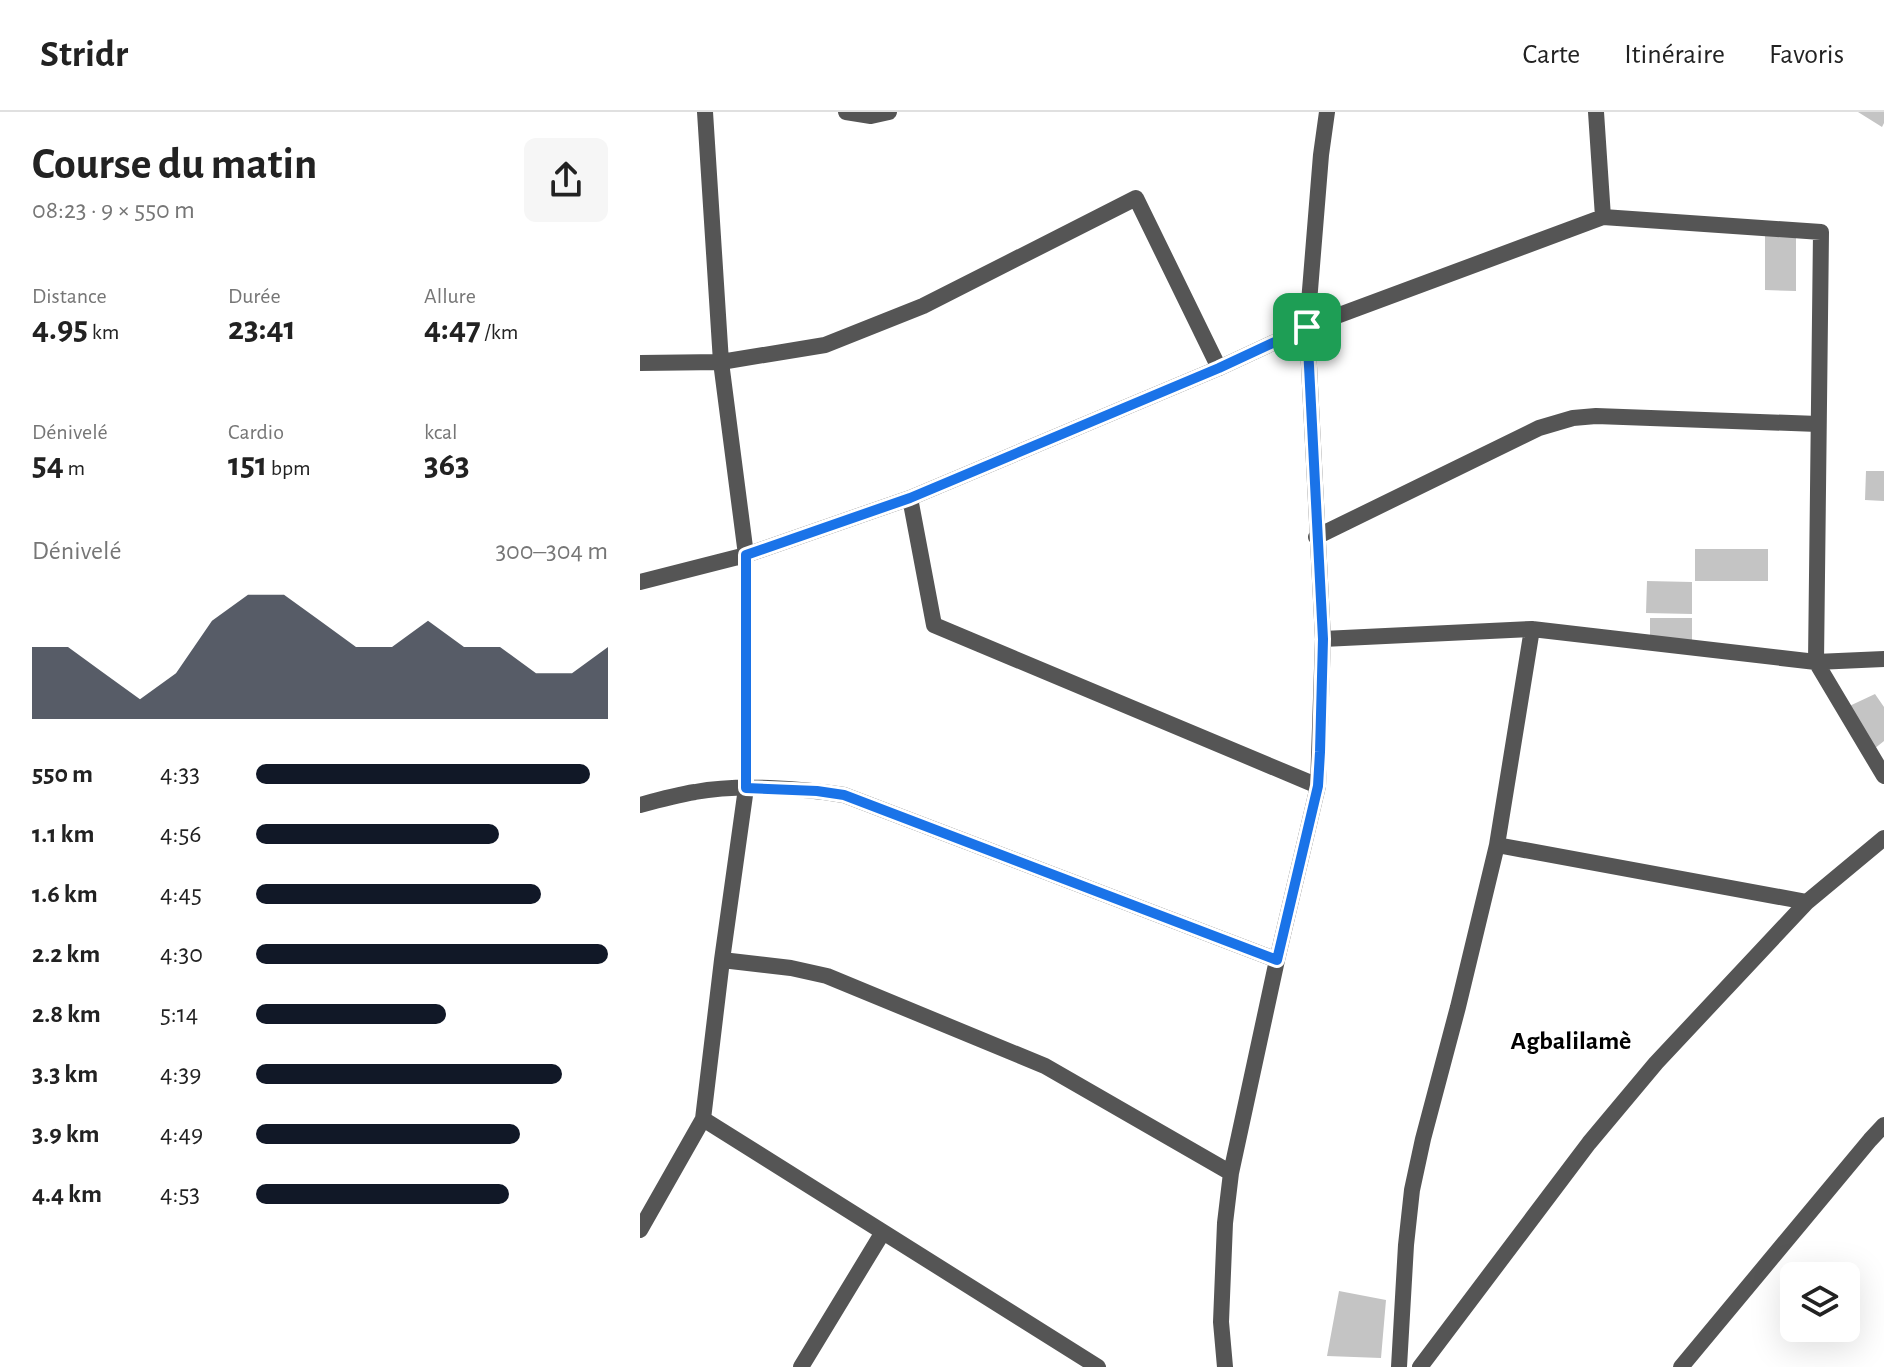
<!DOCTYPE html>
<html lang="fr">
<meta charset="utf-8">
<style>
:root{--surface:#fff;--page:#f6f6f6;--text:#222;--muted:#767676;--line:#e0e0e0;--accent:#111827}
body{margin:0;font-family:"Alegreya Sans",sans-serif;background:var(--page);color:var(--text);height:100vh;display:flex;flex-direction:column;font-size:30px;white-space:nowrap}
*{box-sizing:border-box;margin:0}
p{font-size:26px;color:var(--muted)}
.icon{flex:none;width:44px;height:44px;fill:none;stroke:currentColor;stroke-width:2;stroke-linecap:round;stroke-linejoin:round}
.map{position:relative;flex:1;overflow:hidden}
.panel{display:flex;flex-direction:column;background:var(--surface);width:640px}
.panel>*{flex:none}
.buttons{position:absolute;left:1140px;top:1150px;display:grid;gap:16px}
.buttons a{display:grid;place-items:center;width:80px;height:80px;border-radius:12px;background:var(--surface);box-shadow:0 8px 32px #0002;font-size:40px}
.pin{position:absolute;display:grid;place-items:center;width:68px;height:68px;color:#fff;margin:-34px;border-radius:16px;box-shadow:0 4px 12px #0006}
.round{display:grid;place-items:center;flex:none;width:84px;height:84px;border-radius:12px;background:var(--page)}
.headline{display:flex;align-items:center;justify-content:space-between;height:136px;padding:0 32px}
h1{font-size:44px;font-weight:600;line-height:60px}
.stats{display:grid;grid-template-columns:repeat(3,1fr);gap:12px;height:136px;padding:8px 32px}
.stats div{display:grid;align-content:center}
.stats b{font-size:34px;font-weight:600}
.stats small{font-size:22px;font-weight:400}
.stats p{font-size:22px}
.chart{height:224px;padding:16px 32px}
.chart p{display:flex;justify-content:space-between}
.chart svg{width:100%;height:144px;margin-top:8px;fill:var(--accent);opacity:.7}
ul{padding:0 32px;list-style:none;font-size:26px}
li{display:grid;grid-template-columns:128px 96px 1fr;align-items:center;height:60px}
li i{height:20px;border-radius:10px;background:var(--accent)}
header{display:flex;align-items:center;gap:48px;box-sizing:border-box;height:112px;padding:0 40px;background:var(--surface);border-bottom:2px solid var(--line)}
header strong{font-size:38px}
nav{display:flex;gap:44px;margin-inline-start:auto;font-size:28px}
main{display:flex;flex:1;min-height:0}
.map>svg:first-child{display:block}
.building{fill:#c4c4c4}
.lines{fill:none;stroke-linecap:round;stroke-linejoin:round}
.minor{stroke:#555;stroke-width:16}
.route-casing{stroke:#fff;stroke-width:16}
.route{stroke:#1a73e8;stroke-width:10}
.labels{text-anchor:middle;stroke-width:7;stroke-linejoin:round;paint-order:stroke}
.neighbourhood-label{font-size:26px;font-weight:bold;fill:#000;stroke:#fff}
</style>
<header>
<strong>Stridr</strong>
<nav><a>Carte</a><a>Itinéraire</a><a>Favoris</a></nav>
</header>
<main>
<section class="panel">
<div class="headline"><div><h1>Course du matin</h1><p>08:23 · 9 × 550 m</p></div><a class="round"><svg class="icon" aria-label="share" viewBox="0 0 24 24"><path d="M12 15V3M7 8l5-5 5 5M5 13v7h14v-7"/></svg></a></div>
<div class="stats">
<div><p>Distance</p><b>4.95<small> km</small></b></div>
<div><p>Durée</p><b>23:41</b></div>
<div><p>Allure</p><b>4:47<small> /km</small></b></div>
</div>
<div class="stats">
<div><p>Dénivelé</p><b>54<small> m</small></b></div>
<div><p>Cardio</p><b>151<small> bpm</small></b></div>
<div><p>kcal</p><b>363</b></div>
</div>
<div class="chart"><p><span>Dénivelé</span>300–304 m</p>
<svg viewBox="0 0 160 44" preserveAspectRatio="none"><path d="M0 44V22L10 22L20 30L30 38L40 30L50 14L60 6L70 6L80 14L90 22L100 22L110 14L120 22L130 22L140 30L150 30L160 22V44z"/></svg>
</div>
<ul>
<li><b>550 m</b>4:33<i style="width:95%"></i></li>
<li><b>1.1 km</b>4:56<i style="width:69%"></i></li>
<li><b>1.6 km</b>4:45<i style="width:81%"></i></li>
<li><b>2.2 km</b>4:30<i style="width:100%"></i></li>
<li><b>2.8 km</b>5:14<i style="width:54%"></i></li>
<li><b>3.3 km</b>4:39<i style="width:87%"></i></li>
<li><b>3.9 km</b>4:49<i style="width:75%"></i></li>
<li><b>4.4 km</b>4:53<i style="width:72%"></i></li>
</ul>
</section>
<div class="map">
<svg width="1244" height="1255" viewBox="0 0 1244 1255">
<rect width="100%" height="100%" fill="#fff"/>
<!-- building -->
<path class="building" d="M1218 0H1244V11L1242 15Z
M1156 118V179L1125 178V119Z
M1226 359H1244V389L1225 388Z
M1055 437H1128V469H1055Z
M1007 469 1052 470V502L1006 501Z
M1010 506H1052V528H1010Z
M1235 582 1244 595V629L1234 637 1203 597Z
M699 1179 746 1188 741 1246 687 1244Z"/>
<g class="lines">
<!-- minor -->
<path class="minor" d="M206 0 231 4 249 0
M956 0 963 105
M0 251 81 250 185 233 283 194 496 86 579 256
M270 386 294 513 678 674
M676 425 899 316 933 306 956 304 1178 312
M0 470 106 443 270 386 579 256 667 215 963 105 1181 120 1176 550 1244 664
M683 527 892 517 1176 550 1244 547
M0 693C18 688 36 683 55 680 99 672 160 676 204 683L637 848
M857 733 1167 790
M82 848 151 856 187 864 405 954 591 1061
M63 1007 458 1255
M0 1118 63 1007 82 848 106 676V443L81 250 65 0
M161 1255 243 1120
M585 1255 581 1210 585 1111 591 1061 637 848 678 674 683 527 667 215 681 43 687 0
M759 1255 766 1133 772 1078 783 1027 818 895 857 733 892 517
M780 1255 949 1031 1016 951 1167 790 1244 726
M1041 1255 1230 1028 1244 1013"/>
</g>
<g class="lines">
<!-- route casing -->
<g class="route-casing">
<path id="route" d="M667 215 683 527 680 640 678 674 637 848 204 683 177 679 106 676V443L270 386 579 256Z"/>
</g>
<!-- route -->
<use href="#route" class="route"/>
</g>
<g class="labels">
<!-- neighbourhood labels -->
<g class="neighbourhood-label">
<text x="931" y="937">Agbalilamè</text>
</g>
</g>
</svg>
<div class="buttons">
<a><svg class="icon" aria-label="layers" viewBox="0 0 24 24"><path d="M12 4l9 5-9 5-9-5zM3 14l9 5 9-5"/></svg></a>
</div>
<div class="pin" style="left:667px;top:215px;background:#1e9e55"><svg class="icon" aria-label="arrive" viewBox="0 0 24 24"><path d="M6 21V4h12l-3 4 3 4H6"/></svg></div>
</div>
</main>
